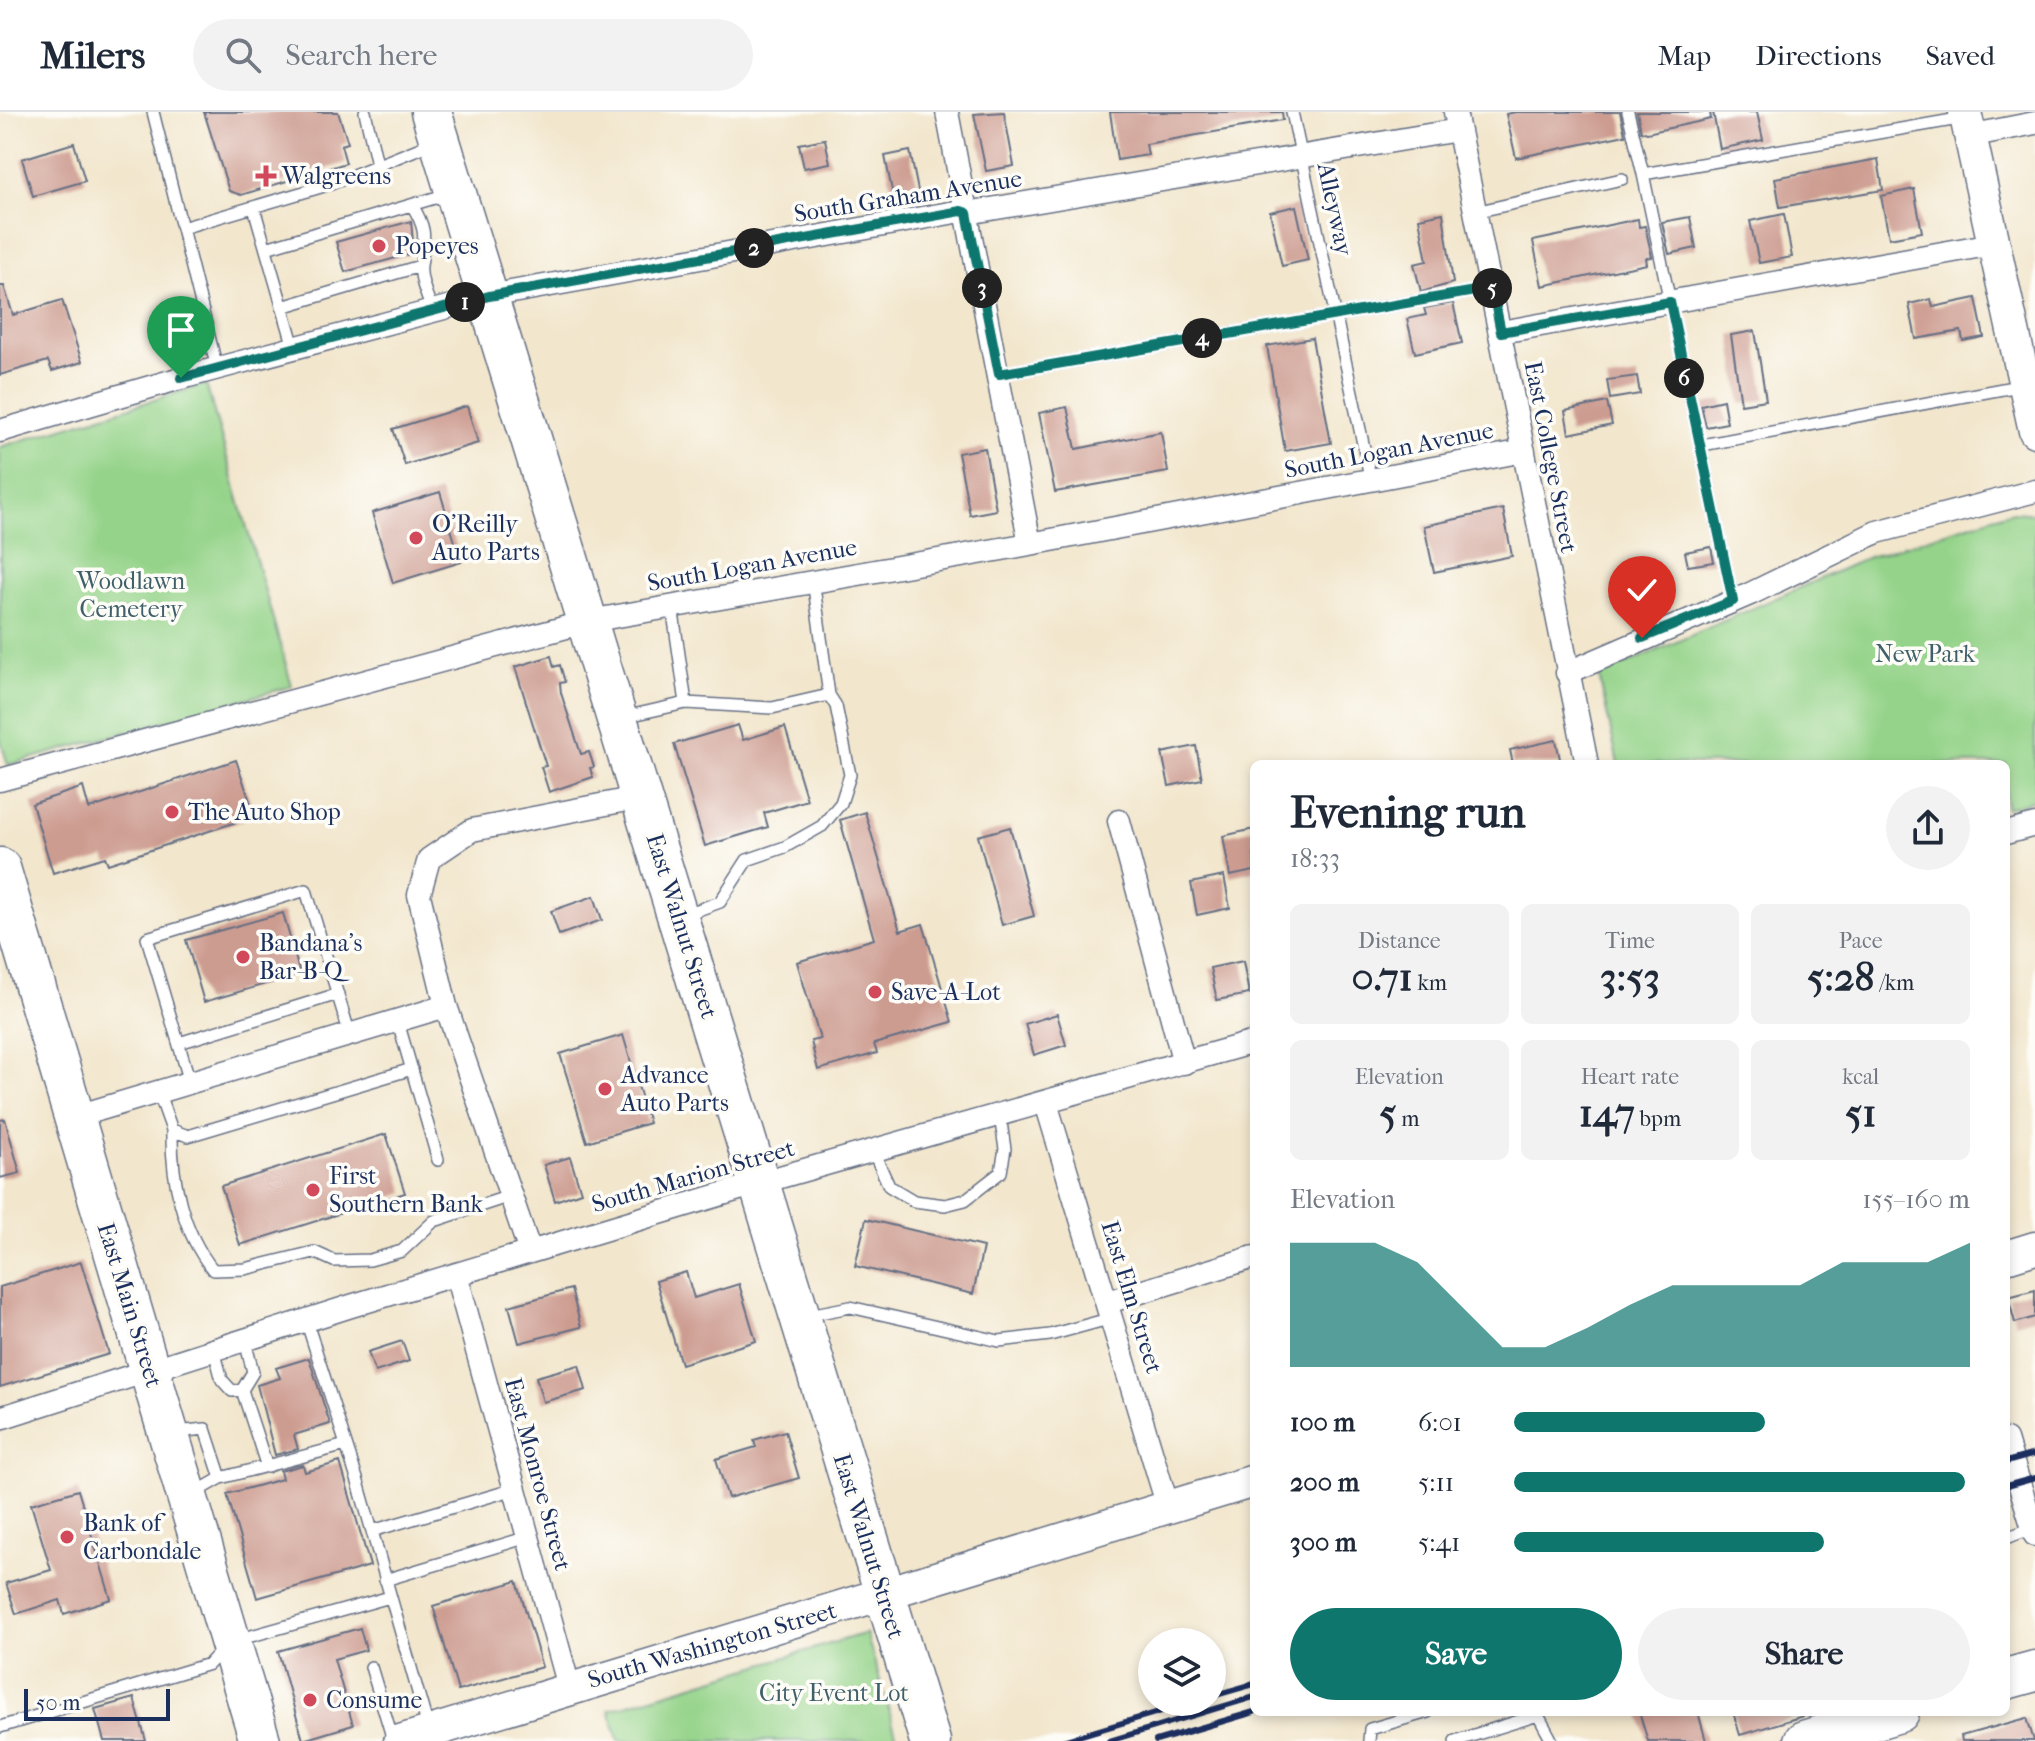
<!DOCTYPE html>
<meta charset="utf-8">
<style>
:root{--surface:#fff;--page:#f2f2f3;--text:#1f2937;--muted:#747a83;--line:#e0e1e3;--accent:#0f766e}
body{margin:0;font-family:"IM FELL French Canon",serif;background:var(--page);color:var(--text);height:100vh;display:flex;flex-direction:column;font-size:30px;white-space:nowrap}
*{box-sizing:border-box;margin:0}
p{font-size:26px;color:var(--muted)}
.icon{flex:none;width:44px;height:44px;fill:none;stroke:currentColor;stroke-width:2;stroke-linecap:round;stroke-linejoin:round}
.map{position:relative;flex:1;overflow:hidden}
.panel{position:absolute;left:1250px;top:648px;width:760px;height:956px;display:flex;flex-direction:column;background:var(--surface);border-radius:12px;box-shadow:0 4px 12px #0003}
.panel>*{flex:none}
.fabs{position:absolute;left:1138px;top:1516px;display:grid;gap:16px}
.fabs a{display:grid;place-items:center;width:88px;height:88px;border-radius:50%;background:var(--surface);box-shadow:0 4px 12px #0003;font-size:40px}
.scale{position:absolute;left:24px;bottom:20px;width:146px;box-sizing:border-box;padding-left:8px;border:4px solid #1b2f5e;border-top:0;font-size:22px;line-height:28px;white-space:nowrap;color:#1b2f5e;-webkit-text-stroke:6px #fdfcf7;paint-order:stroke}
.pin{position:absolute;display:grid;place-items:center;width:68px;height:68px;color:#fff;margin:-82px -34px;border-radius:50% 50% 50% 0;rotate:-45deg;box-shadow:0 0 8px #0007}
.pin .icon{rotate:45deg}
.km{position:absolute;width:40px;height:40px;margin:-20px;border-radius:50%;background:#222;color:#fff;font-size:22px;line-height:40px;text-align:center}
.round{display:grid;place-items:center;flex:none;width:84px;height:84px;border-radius:42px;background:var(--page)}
.headline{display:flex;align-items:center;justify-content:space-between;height:136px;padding:0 40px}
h1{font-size:44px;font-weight:700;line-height:60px}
.figures{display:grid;grid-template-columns:repeat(3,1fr);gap:12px;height:136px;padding:8px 40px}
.figures div{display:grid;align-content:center;border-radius:12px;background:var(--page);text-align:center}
.figures b{font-size:40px;font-weight:700}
.figures small{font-size:22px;font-weight:400}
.figures p{font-size:22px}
.chart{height:224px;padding:16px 40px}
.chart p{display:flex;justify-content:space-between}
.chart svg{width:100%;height:144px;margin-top:8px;fill:var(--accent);opacity:.7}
.button{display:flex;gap:16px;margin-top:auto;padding:16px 40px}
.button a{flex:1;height:92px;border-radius:48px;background:var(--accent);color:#fff;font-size:32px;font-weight:700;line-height:92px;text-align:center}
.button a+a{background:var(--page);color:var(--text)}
ul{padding:0 40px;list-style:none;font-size:26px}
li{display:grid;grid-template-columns:128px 96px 1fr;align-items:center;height:60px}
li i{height:20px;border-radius:10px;background:var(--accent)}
header{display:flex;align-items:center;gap:48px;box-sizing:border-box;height:112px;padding:0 40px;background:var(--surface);border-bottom:2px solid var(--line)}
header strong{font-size:38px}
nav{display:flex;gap:44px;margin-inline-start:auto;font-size:28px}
.search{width:560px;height:72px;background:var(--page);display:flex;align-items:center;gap:20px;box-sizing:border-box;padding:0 28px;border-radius:44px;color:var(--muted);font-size:30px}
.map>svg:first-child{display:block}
.green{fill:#94d389;stroke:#588174;stroke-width:2}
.building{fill:#cd9c91}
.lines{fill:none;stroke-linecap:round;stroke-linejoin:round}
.lane-casing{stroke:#666f84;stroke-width:14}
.street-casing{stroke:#666f84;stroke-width:25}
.secondary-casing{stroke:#666f84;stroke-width:35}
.highway-casing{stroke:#666f84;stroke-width:43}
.lane{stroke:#fff;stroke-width:11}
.street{stroke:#fff;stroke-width:22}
.secondary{stroke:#fff;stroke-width:32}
.highway{stroke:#fff;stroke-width:40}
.rail{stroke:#1b2f5e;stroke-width:6}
.route-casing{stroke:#fff;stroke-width:16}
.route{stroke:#0f766e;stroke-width:10}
.poi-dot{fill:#d1495b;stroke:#fdfcf7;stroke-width:3}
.labels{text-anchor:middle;stroke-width:7;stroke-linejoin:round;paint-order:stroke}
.poi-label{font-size:24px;fill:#1b2f5e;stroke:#fdfcf7;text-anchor:start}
.street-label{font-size:24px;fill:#1b2f5e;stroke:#fdfcf7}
.park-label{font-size:24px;fill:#3f606b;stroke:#fdfcf7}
</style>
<header>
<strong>Milers</strong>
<div class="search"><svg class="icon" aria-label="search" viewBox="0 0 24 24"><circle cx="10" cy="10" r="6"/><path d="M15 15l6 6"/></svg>Search here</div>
<nav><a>Map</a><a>Directions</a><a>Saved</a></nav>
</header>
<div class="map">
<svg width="2035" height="1629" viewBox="0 0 2035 1629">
<rect width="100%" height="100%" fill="#fdfcf7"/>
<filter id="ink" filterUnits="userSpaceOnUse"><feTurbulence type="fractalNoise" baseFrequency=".0125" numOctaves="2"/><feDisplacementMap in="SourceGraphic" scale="16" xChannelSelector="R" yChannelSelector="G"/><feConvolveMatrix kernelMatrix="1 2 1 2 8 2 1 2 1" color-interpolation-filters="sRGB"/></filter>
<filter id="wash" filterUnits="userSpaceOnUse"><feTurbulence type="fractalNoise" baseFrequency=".006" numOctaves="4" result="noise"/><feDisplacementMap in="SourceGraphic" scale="32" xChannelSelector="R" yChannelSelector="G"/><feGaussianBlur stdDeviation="1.8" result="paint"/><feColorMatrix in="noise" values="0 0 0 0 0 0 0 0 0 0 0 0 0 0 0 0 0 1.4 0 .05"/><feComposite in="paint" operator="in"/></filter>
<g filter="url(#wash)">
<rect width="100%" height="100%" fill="#f2e6cc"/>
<!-- green -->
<path class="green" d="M206 272 292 574 8 653 0 626V335Z
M2009 400 2035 401V688L2006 696V652H1618L1599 564 1869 445Z
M866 1521 898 1629H619L609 1598Z"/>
<g id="blocks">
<!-- building -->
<path class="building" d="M204 0H338L348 31 341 33 346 51 241 83 229 79Z
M1004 0 1014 54 986 59 974 2Z
M1110 0H1282L1283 8 1146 32 1148 43 1117 48Z
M1516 0H1620L1625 23 1516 46 1506 2Z
M1637 0H1710L1711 7 1647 21 1641 19Z
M1713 0H1757L1763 28 1720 37Z
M825 27 830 51 804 56 799 32Z
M74 31 85 69 33 84 22 47Z
M910 39 919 84 903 87 902 82 893 84 885 44Z
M1878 47 1883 78 1780 95 1775 66Z
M1914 77 1922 120 1889 126 1881 84Z
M1296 94 1308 148 1282 154 1270 100Z
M1443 101 1453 171 1421 180 1414 152 1427 149 1419 106Z
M1784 102 1792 145 1759 151 1750 109Z
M1690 105 1696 136 1669 142 1662 110Z
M1638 107 1639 115 1645 114 1652 145 1646 146 1647 152 1542 174 1533 129Z
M411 109 414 141 345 160 336 130Z
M0 174H4L13 203 62 188 82 250 52 259 48 249 0 263Z
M1976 186 1984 225 1963 229 1961 219 1916 227 1909 192 1931 187 1933 195Z
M1453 191 1462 231 1415 241 1407 207 1426 203 1424 196Z
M1755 219 1766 288 1741 292 1731 223Z
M1312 226 1331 331 1285 339 1267 234Z
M1637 264 1640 282 1610 287 1607 268Z
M1723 288 1727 311 1706 315 1701 293Z
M1607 290 1612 313 1569 322 1565 299Z
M467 294 478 331 405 353 393 317Z
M1067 295 1076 337 1161 320 1168 360 1055 380 1039 301Z
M985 336 996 398 970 403 958 341Z
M440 380 461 450 393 471 372 401Z
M1503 397 1512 444 1434 460 1424 414Z
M1711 435 1714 450 1688 454 1685 440Z
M551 544 554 555 560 553 565 570 560 571 561 581 581 642 589 640 594 655 590 656 593 665 549 680 541 655 546 654 515 555Z
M738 613 743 628 785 615 807 688 764 701 768 715 705 734 674 632Z
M1556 628 1561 652H1513L1510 638Z
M1196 634 1202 667 1169 674 1162 641Z
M236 648 255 704 108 752 105 745 53 761 32 692 83 675 89 697Z
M865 700 900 819 923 812 952 910 874 932 877 941 818 958 811 929 820 927 797 850 874 827 840 708Z
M1010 715 1034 804 1002 813 978 724Z
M1254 717V759L1230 764 1223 724Z
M1224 764 1230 796 1197 803 1191 771Z
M594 784 602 808 559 823 551 799Z
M283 801 300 862 204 890 186 828Z
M1243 849 1249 882 1217 888 1210 856Z
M1057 902 1066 933 1034 943 1025 912Z
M623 923 649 1011 587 1030 560 942Z
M5 1007 20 1061 0 1066V1008Z
M386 1022 405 1081 240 1133 221 1074Z
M570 1045 581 1080 555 1089 544 1053Z
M866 1107 983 1135 973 1182 855 1154Z
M81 1150 109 1242 0 1275V1175Z
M686 1160 694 1186 739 1172 756 1229 681 1252 656 1169Z
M571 1177 581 1215 519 1231 509 1194Z
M2035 1178V1205L2015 1211 2008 1185Z
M402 1229 409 1249 375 1260 368 1240Z
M309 1246 330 1312 294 1323 298 1337 275 1343 257 1273 280 1266 276 1256Z
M579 1253 586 1278 543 1290 536 1265Z
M785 1319 799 1366 728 1386 716 1347 756 1335 754 1328Z
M340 1350 370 1454 257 1486 227 1382 282 1367 280 1359 303 1353 305 1360Z
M78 1378 111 1487 64 1502 60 1488 16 1502 6 1471 51 1458 31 1392Z
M517 1469 542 1555 458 1579 433 1494Z
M360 1516 366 1538 334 1547 353 1613 303 1628 278 1539Z
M134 1586 146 1629H104L95 1597Z
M1639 1600H1698L1706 1629H1648Z
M1733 1600H1803V1604L1740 1623Z
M2027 1606 2034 1629H1962L1961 1624Z"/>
</g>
</g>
<g filter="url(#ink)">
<use href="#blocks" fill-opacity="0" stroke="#666f84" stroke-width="2"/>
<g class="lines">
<!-- lane casing -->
<g class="lane-casing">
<path id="lane" d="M153 0 217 256
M365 0 377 52
M1292 0 1371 369
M1628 0 1643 62
M412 93C428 119 424 126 421 154 419 167 428 186 432 198
M254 96 294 235
M1475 100 1622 67
M182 116 331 72 435 30
M266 136 448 82
M282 195 420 154
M999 262 1492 176
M1702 333 2024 273
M813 468 829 583
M1733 489C1703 347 1673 204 1643 62L1964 6
M672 494 686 591
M624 605 686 591 772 596 829 583 836 594 850 663 841 691 822 714 785 735 747 748 720 790 684 803
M398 910 438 1048
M179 931 338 882
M190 970 147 826 306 778 350 923
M158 979 172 1018 188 1024 412 957
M172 1018C171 1067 182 1119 213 1158L245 1157 314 1140 334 1149 370 1148 402 1139 434 1109 510 1084
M873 1039 889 1074 914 1089 945 1093 965 1088 1001 1060 1005 1037 1000 1004
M809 1203 850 1195 999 1229 1050 1223 1112 1206
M306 1208 358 1370 429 1619
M214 1238 222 1268 232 1279 242 1278 253 1260 245 1229
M242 1278 267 1355
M177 1320 205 1317 221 1366 195 1381
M221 1366 346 1333
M372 1419 515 1377
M2006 1426 2033 1416
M385 1468 528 1425
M237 1528 390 1485
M371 1555 393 1628
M0 1615 209 1552 223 1537
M1369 1629 1370 1617 1428 1600
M1455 1629 1538 1603 1552 1629"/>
</g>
<!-- street casing -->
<g class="street-casing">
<path id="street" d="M947 0 1030 432
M1455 0 1587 652
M1969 24 2035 11
M1501 220 1993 132
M0 319 181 266 489 184 961 99 967 101 1458 18
M1567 561 1750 482 1877 420 2035 379
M0 668 589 509 1030 432 1524 339
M1119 709 1184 951
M2006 721 2035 713
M446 894 530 1140
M1046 991 1168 1395
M74 1005 446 894 419 783 429 747 472 718 642 685
M456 1162 569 1575
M1108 1190 1254 1145
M0 1306 351 1194 759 1071 1254 930
M2006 1328 2035 1423"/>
</g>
<!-- secondary casing -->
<g class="secondary-casing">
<path id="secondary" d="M1965 0 2035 319
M2006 1145 2035 1136
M400 1629 1254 1369"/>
</g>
<!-- highway casing -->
<g class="highway-casing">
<path id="highway" d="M431 0 930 1629
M0 756 260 1629
M2006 1567 2035 1559
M1804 1629 1899 1600"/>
</g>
<!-- lane -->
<use href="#lane" class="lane"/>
<!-- street -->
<use href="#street" class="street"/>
<!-- secondary -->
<use href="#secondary" class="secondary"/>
<!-- highway -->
<use href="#highway" class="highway"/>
<!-- rail -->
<path class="rail" d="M2006 1350 2035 1342
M2006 1374 2035 1366
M1212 1584 1254 1572
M1062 1629 1192 1590
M1109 1629 1254 1585
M1156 1629 1254 1600"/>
</g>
</g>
<g class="lines" filter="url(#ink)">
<!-- route casing -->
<g class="route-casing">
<path id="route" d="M181 266 489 184 961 99 967 101 999 262 1492 176 1501 220 1670 190 1733 489 1642 526"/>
</g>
<!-- route -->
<use href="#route" class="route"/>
</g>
<!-- markers -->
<g class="poi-dot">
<path d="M262 52h8v8h8v8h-8v8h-8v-8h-8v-8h8z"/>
<circle cx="379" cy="134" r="8"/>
<circle cx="416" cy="426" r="8"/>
<circle cx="172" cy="700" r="8"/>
<circle cx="243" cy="845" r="8"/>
<circle cx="875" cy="880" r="8"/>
<circle cx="605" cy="977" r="8"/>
<circle cx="313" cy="1078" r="8"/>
<circle cx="67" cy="1425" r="8"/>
<circle cx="310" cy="1588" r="8"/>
</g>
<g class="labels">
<!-- poi labels -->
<g class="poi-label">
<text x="282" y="72">Walgreens</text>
<text x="395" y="142">Popeyes</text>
<text x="432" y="420">O'Reilly<tspan x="432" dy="28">Auto Parts</tspan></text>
<text x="188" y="708">The Auto Shop</text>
<text x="259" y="839">Bandana's<tspan x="259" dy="28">Bar-B-Q</tspan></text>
<text x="891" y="888">Save-A-Lot</text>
<text x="621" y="971">Advance<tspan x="621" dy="28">Auto Parts</tspan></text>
<text x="329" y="1072">First<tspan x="329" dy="28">Southern Bank</tspan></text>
<text x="83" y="1419">Bank of<tspan x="83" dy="28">Carbondale</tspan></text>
<text x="326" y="1596">Consume</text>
</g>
<!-- street labels -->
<g class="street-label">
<text transform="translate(908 84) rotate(-9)" y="8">South Graham Avenue</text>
<text transform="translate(1335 97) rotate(78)" y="8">Alleyway</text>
<text transform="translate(1389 338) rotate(-11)" y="8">South Logan Avenue</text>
<text transform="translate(1551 345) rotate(79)" y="8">East College Street</text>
<text transform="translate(752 453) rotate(-10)" y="8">South Logan Avenue</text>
<text transform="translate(682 814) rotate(73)" y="8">East Walnut Street</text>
<text transform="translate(693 1064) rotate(-16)" y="8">South Marion Street</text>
<text transform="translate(1132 1185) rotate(73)" y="8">East Elm Street</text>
<text transform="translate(130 1193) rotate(73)" y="8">East Main Street</text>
<text transform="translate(538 1362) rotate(75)" y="8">East Monroe Street</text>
<text transform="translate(869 1434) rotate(73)" y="8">East Walnut Street</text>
<text transform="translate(712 1533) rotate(-16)" y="8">South Washington Street</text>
</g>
<!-- park labels -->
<g class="park-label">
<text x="131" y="477">Woodlawn<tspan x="131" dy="28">Cemetery</tspan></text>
<text x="1925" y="550">New Park</text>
<text x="834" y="1589">City Event Lot</text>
</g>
</g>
</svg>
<div class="fabs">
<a><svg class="icon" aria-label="layers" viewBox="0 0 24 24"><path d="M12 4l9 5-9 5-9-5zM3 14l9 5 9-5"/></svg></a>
</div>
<div class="scale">50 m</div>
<div class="pin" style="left:181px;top:266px;background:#1e9e55"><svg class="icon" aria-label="arrive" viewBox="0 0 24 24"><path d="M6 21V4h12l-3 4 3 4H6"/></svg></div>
<div class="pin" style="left:1642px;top:526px;background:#d93025"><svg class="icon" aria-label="check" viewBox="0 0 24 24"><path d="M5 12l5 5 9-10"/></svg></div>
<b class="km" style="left:465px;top:190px">1</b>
<b class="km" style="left:754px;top:136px">2</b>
<b class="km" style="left:982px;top:176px">3</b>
<b class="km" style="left:1202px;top:226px">4</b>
<b class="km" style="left:1492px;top:176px">5</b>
<b class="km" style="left:1684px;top:266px">6</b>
<section class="panel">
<div class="headline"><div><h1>Evening run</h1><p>18:33</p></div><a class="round"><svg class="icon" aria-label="share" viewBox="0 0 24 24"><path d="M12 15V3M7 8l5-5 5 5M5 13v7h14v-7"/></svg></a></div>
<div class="figures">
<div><p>Distance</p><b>0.71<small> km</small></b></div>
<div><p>Time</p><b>3:53</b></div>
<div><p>Pace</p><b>5:28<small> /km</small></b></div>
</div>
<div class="figures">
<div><p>Elevation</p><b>5<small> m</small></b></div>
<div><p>Heart rate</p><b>147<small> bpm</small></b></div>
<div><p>kcal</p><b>51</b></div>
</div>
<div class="chart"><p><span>Elevation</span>155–160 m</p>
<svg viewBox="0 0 160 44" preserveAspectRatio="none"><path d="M0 44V6L10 6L20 6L30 12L40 25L50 38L60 38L70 32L80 25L90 19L100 19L110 19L120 19L130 12L140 12L150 12L160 6V44z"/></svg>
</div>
<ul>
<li><b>100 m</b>6:01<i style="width:55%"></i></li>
<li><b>200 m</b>5:11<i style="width:99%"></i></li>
<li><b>300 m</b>5:41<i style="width:68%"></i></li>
</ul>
<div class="button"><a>Save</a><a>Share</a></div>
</section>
</div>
